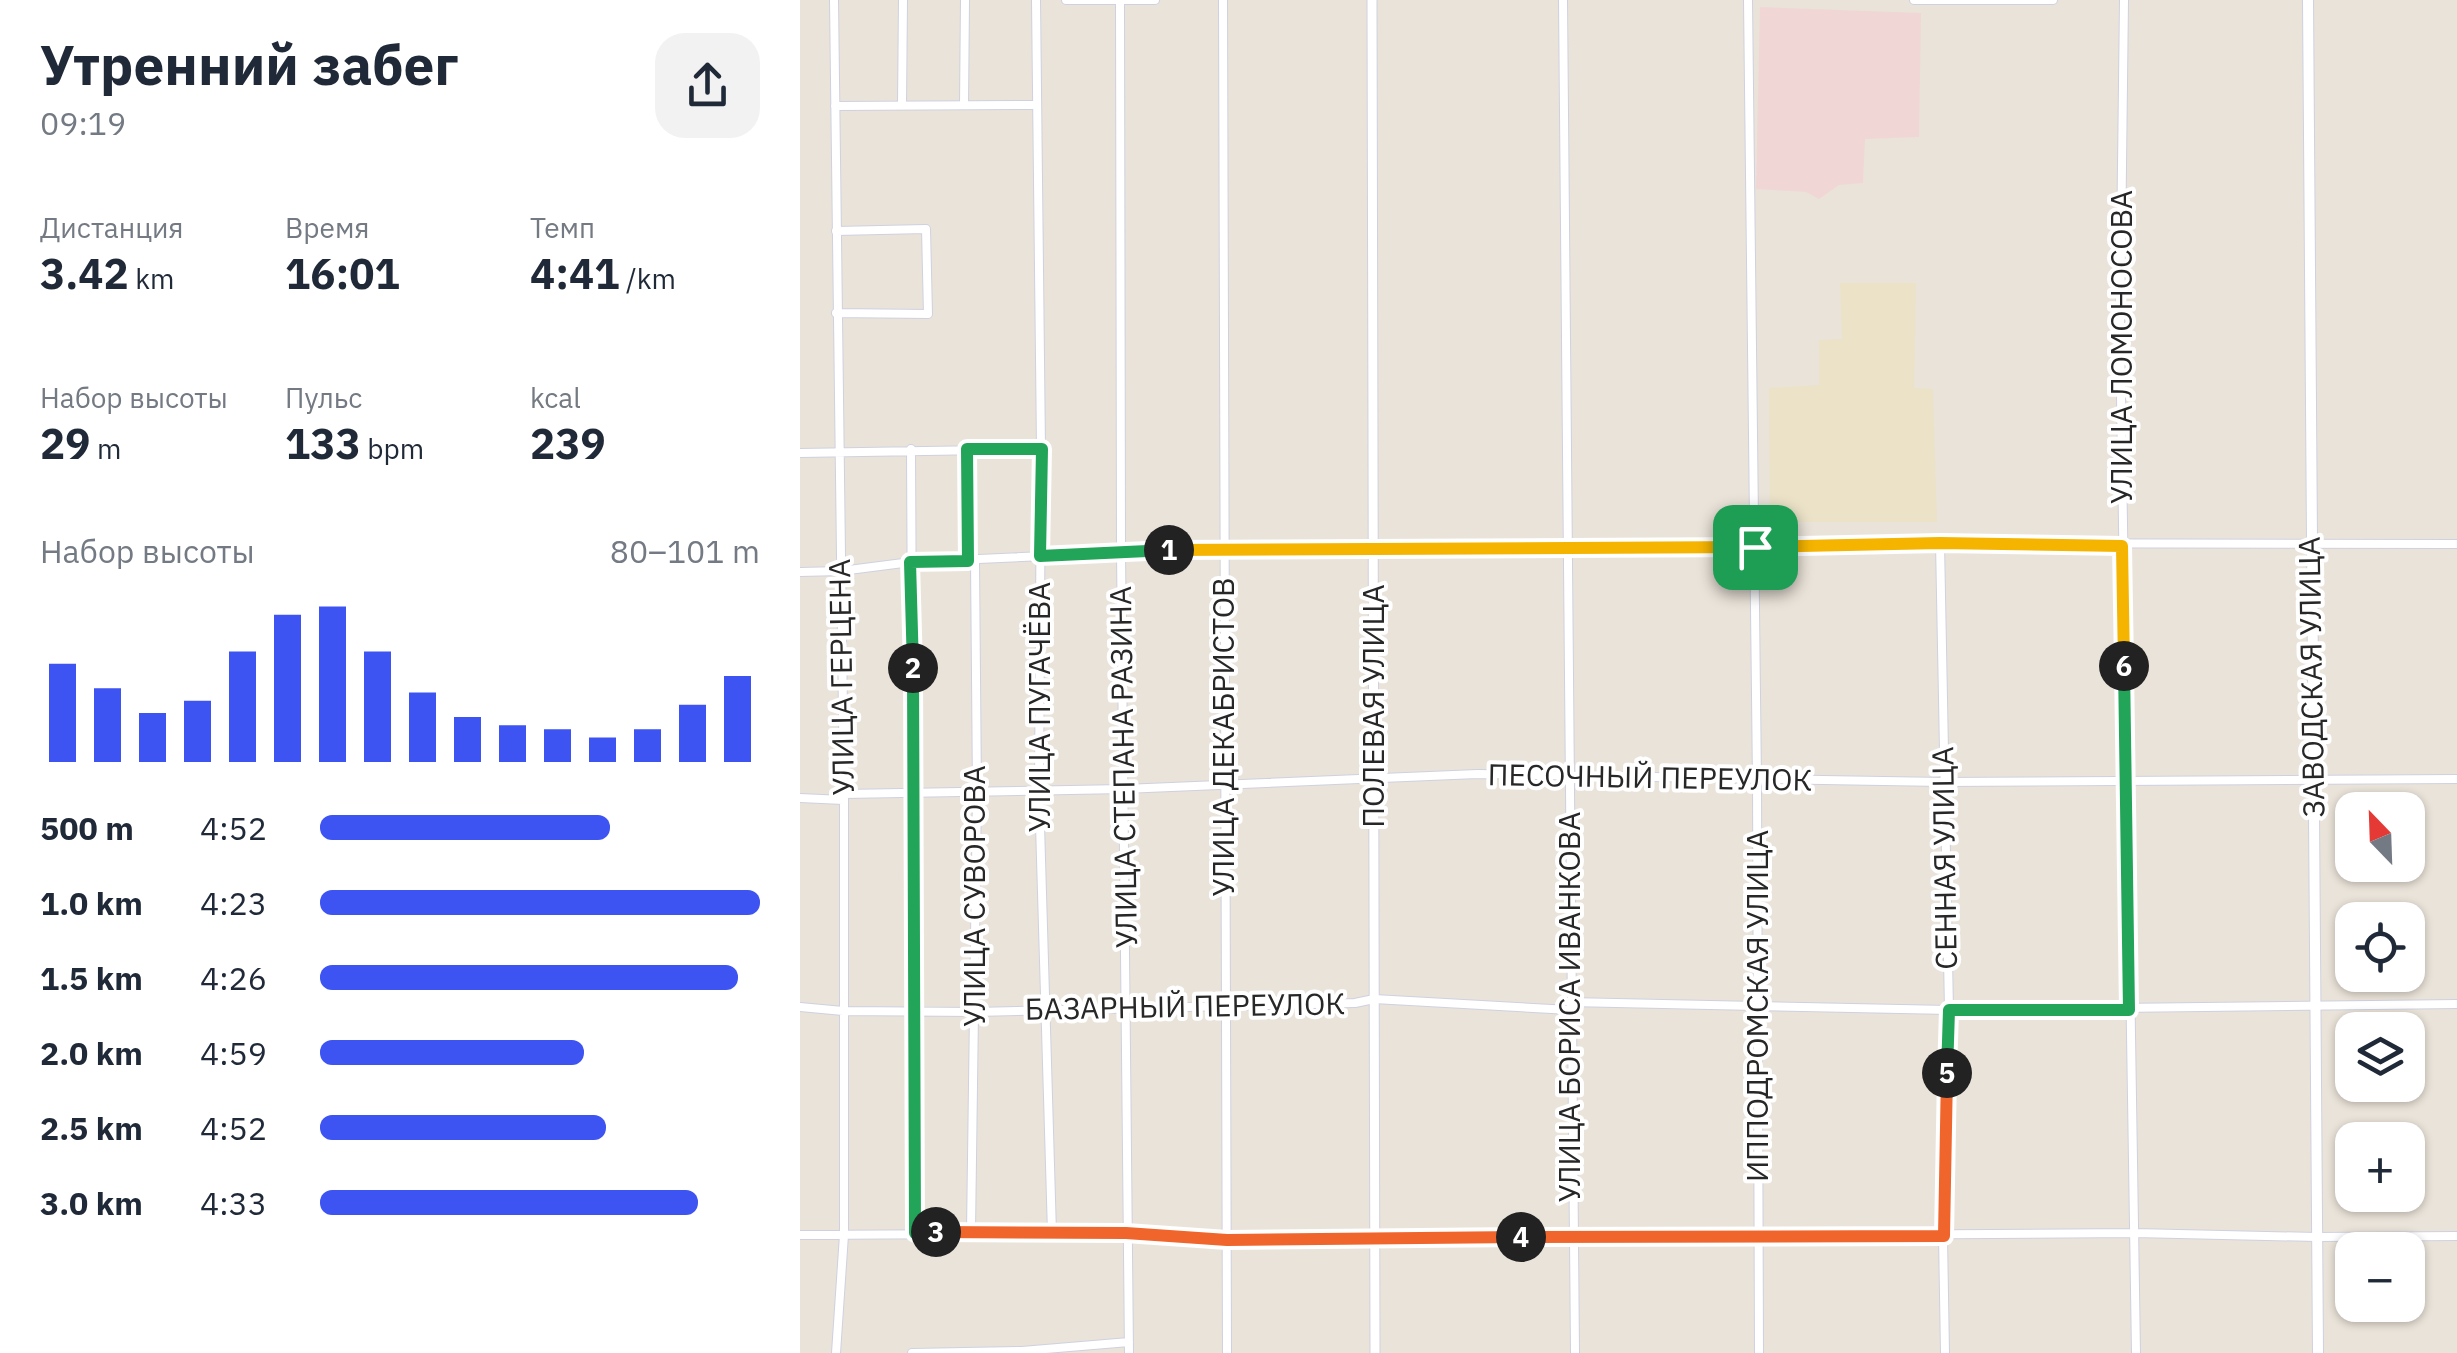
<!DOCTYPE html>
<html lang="ru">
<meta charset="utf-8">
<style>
:root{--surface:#fff;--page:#f2f2f3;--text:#1f2937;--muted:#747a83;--accent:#3d54f3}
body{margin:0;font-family:"IBM Plex Sans",sans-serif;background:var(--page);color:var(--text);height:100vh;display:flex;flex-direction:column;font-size:38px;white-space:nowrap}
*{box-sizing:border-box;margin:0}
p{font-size:32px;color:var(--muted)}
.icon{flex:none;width:55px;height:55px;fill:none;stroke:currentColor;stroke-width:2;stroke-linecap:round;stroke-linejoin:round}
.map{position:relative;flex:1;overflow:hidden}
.details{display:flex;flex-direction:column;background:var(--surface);width:800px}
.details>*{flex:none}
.needle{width:65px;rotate:337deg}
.fabs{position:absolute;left:1535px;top:792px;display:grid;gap:20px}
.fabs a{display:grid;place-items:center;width:90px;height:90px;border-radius:20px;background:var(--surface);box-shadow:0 2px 8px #0004;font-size:50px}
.pin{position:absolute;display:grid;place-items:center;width:85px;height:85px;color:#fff;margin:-42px;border-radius:20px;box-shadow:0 5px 15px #0006}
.km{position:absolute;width:50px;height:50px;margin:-25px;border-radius:50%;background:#222;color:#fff;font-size:28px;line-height:50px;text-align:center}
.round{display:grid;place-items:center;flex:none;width:105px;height:105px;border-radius:30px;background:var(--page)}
.overview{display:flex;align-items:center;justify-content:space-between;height:170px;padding:0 40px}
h1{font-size:55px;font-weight:800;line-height:75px}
.figures{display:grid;grid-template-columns:repeat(3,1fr);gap:15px;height:170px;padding:10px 40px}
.figures div{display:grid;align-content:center}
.figures b{font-size:42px;font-weight:800}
.figures small{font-size:28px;font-weight:400}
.figures p{font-size:28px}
.chart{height:280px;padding:20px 40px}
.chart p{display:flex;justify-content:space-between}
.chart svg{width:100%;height:180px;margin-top:10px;stroke:var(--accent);stroke-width:6}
ul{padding:0 40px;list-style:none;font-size:32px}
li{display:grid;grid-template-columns:160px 120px 1fr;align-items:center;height:75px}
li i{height:25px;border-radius:12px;background:var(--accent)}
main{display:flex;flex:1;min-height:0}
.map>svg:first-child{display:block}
.education{fill:#ebe2c8}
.medical{fill:#f1d6d6}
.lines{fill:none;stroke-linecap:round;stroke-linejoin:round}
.minor-casing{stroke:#cfd1e0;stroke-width:10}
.tertiary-casing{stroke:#cfd1e0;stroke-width:11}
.secondary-casing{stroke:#cfd1e0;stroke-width:12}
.minor{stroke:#fff;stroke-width:8}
.tertiary{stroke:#fff;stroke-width:9}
.secondary{stroke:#fff;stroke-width:10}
.split-1-casing{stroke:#fff;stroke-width:20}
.split-2-casing{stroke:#fff;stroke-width:20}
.split-3-casing{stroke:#fff;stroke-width:20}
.split-4-casing{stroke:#fff;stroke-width:20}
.split-5-casing{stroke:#fff;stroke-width:20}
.split-6-casing{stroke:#fff;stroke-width:20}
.split-7-casing{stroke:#fff;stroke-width:20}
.split-1{stroke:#f5b400;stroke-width:12}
.split-2{stroke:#22a559;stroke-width:12}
.split-3{stroke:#22a559;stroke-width:12}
.split-4{stroke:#f0652b;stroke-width:12}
.split-5{stroke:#f0652b;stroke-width:12}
.split-6{stroke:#22a559;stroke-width:12}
.split-7{stroke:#f5b400;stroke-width:12}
.labels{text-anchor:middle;stroke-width:8;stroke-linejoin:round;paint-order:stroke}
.street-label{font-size:30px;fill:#272727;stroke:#fff}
</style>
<main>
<section class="details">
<div class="overview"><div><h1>Утренний забег</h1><p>09:19</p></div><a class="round"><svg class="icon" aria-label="share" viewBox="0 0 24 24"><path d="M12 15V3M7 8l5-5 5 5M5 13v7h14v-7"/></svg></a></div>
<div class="figures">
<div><p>Дистанция</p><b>3.42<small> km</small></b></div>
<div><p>Время</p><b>16:01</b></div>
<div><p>Темп</p><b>4:41<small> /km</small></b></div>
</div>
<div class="figures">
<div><p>Набор высоты</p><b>29<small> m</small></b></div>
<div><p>Пульс</p><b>133<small> bpm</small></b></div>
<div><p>kcal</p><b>239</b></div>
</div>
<div class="chart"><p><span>Набор высоты</span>80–101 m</p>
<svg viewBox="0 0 160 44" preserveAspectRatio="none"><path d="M5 44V20M15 44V26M25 44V32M35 44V29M45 44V17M55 44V8M65 44V6M75 44V17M85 44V27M95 44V33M105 44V35M115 44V36M125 44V38M135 44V36M145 44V30M155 44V23"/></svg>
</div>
<ul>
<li><b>500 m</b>4:52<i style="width:66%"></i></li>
<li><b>1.0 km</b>4:23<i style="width:100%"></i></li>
<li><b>1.5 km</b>4:26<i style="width:95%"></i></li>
<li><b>2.0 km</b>4:59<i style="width:60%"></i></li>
<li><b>2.5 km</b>4:52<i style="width:65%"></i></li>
<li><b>3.0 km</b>4:33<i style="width:86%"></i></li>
</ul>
</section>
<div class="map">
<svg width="1657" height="1353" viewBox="0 0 1657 1353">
<rect width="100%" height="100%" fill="#eae3d9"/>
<!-- education -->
<path class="education" d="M1040 283H1116L1114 388 1133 389 1137 522H970L969 388 1019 385V340L1042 339Z"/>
<!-- medical -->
<path class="medical" d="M960 7 1121 13 1119 137 1065 139 1063 183 1039 185 1019 199 1006 192 956 189Z"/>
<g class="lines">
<!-- minor casing -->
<g class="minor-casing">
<path id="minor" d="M34 0 44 794V1235L36 1353
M236 0 241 449 239 791 252 1233
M266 0H355
M423 0 427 1353
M763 0 775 1353
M948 0 957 781 959 1353
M1114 0H1253
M1324 0 1320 333 1336 1353
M320 1 321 551 329 1353
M102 105 103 0
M164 105 165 0
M35 106 237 105
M36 313 128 314 126 229 36 231
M111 449 115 1233
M167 449 168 561
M0 453 241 449
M1140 543 1149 1010 1143 1236 1145 1353
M0 572 41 571 111 562 424 548 768 550 1155 543 1657 544
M44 794 324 789 677 774 1143 782 1657 779
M0 798 43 800
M769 1002 1149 1010 1657 1004
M0 1007 43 1011 175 1012 555 1003 574 999 770 1010
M171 1232 177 792 175 560
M0 1235 326 1233 427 1239 1335 1233 1516 1237 1657 1236
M112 1353 222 1351 329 1342"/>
</g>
<!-- tertiary casing -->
<g class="tertiary-casing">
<path id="tertiary" d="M572 0 575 1353"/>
</g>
<!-- secondary casing -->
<g class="secondary-casing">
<path id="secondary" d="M1508 0 1518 1353"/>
</g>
<!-- minor -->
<use href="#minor" class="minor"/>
<!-- tertiary -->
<use href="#tertiary" class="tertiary"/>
<!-- secondary -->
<use href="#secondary" class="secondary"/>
</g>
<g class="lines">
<!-- split-1 casing -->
<g class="split-1-casing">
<path id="split-1" d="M369 550 955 547"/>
</g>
<!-- split-2 casing -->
<g class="split-2-casing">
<path id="split-2" d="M113 668 110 562 168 561 167 449H242L240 556 369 550"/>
</g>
<!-- split-3 casing -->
<g class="split-3-casing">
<path id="split-3" d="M113 668 115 1233 136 1232"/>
</g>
<!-- split-4 casing -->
<g class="split-4-casing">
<path id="split-4" d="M136 1232 326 1233 427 1240 721 1237"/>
</g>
<!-- split-5 casing -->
<g class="split-5-casing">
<path id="split-5" d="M721 1237 1144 1236 1147 1073"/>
</g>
<!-- split-6 casing -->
<g class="split-6-casing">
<path id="split-6" d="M1147 1073 1149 1010H1329L1324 666"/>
</g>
<!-- split-7 casing -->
<g class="split-7-casing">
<path id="split-7" d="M955 547 1140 543 1322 546 1324 666"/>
</g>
<!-- split-1 -->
<use href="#split-1" class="split-1"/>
<!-- split-2 -->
<use href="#split-2" class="split-2"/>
<!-- split-3 -->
<use href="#split-3" class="split-3"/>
<!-- split-4 -->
<use href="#split-4" class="split-4"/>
<!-- split-5 -->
<use href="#split-5" class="split-5"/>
<!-- split-6 -->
<use href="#split-6" class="split-6"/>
<!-- split-7 -->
<use href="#split-7" class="split-7"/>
</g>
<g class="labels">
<!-- street labels -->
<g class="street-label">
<text transform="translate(1322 347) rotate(-90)" y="10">УЛИЦА ЛОМОНОСОВА</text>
<text transform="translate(42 677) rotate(-91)" y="10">УЛИЦА ГЕРЦЕНА</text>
<text transform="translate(1512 677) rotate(-91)" y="10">ЗАВОДСКАЯ УЛИЦА</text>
<text transform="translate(574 706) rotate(-90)" y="10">ПОЛЕВАЯ УЛИЦА</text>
<text transform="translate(240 707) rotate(-90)" y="10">УЛИЦА ПУГАЧЁВА</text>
<text transform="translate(424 737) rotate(-90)" y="10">УЛИЦА ДЕКАБРИСТОВ</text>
<text transform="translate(324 767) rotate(-91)" y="10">УЛИЦА СТЕПАНА РАЗИНА</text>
<text transform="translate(850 778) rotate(1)" y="10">ПЕСОЧНЫЙ ПЕРЕУЛОК</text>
<text transform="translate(1145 858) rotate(-91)" y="10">СЕННАЯ УЛИЦА</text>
<text transform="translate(175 896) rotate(-90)" y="10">УЛИЦА СУВОРОВА</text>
<text transform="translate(958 1006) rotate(-90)" y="10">ИППОДРОМСКАЯ УЛИЦА</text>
<text transform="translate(385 1007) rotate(-1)" y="10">БАЗАРНЫЙ ПЕРЕУЛОК</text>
<text transform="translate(770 1007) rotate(-90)" y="10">УЛИЦА БОРИСА ИВАНКОВА</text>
</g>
</g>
</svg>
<div class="fabs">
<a><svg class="needle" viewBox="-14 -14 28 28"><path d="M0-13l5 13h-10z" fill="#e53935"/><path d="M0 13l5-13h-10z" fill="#747a83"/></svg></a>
<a><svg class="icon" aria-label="locate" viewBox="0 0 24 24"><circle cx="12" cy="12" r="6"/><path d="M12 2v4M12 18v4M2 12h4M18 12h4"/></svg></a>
<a><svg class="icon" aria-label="layers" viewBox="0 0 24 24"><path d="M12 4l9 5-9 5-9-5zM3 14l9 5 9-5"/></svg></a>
<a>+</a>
<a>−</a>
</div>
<div class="pin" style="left:955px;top:547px;background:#1e9e55"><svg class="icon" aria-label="arrive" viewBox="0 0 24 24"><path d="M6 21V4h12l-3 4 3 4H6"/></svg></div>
<b class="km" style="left:369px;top:550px">1</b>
<b class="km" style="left:113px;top:668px">2</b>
<b class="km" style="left:136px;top:1232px">3</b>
<b class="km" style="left:721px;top:1237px">4</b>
<b class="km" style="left:1147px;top:1073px">5</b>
<b class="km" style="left:1324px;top:666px">6</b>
</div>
</main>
